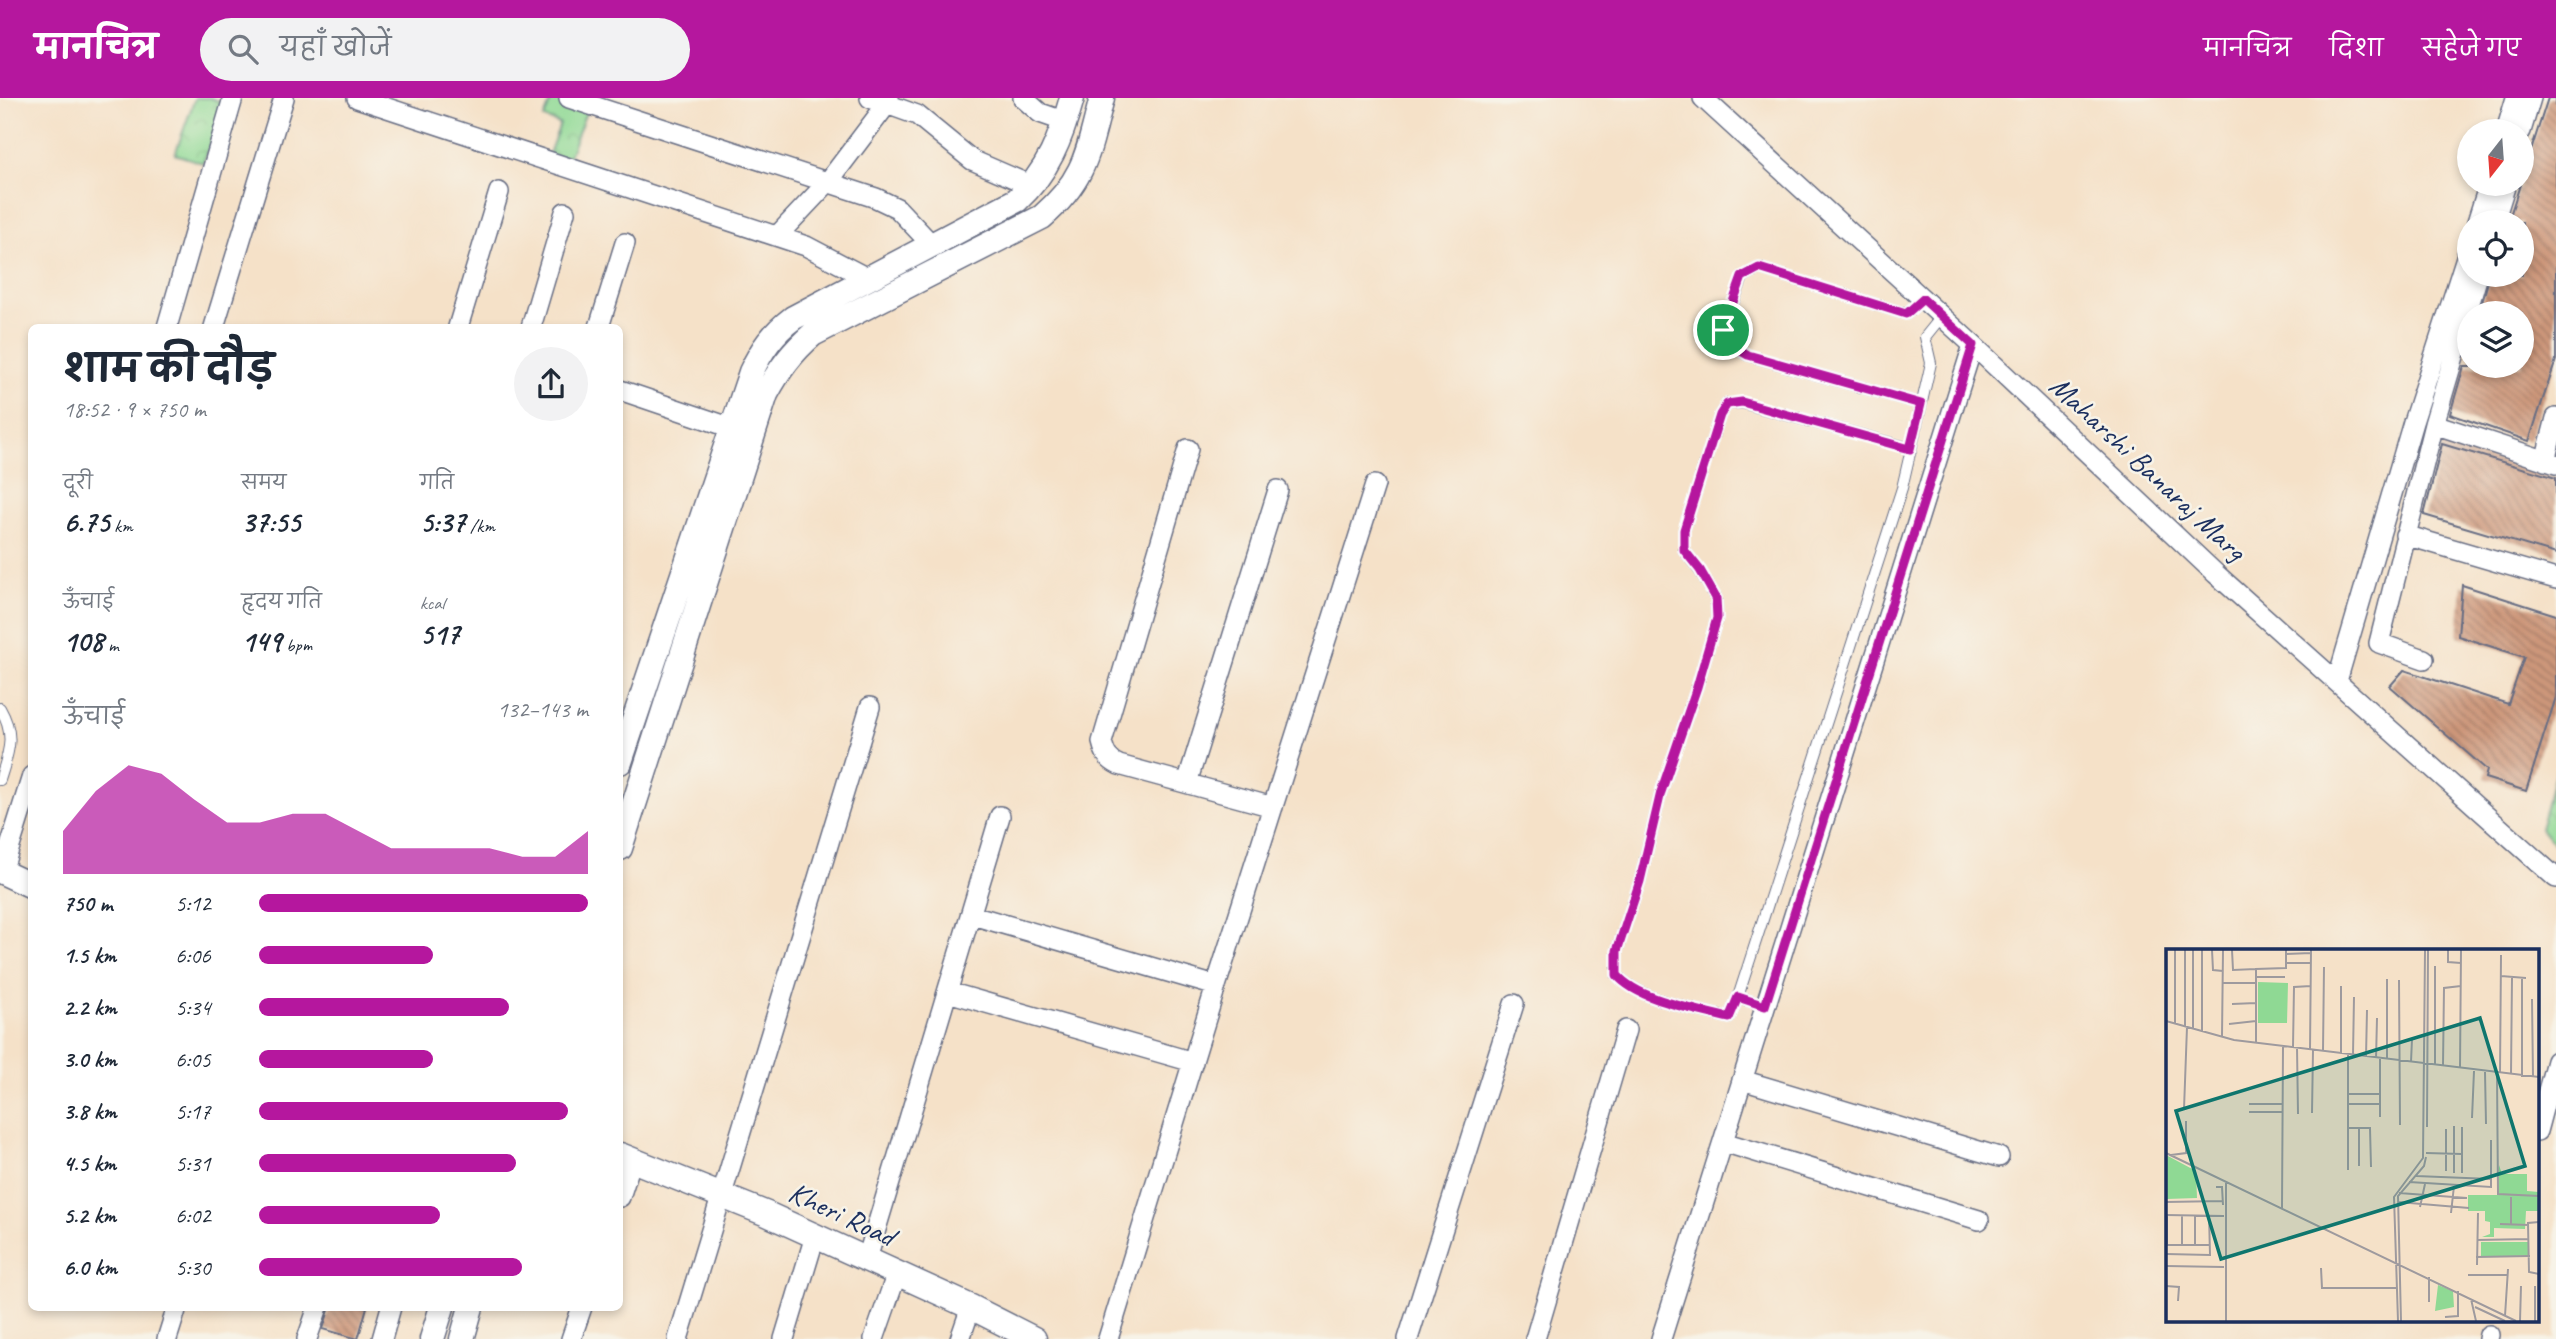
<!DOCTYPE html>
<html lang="hi">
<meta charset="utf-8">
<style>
:root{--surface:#fff;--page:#f2f2f3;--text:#1f2937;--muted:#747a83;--accent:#b5179e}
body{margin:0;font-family:Caveat,"Playpen Sans Deva",sans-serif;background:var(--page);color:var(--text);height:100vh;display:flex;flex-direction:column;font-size:26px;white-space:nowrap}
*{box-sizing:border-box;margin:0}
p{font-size:23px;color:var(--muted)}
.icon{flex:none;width:38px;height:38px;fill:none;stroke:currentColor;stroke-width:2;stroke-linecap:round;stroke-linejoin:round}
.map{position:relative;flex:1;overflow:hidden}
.details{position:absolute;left:28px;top:226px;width:595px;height:987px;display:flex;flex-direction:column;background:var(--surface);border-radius:10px;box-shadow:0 4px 10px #0003}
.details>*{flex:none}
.needle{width:46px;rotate:197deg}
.buttons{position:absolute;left:2457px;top:21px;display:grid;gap:14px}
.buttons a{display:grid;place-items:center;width:77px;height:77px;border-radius:50%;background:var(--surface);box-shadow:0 4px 10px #0003;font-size:35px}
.pin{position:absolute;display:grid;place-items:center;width:60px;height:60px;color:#fff;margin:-30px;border:4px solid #fff;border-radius:50%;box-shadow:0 2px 7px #0007}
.round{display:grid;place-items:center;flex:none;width:74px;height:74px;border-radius:37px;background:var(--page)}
.overview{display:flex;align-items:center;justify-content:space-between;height:119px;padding:0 35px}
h1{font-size:38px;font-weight:700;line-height:52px}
.figures{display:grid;grid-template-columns:repeat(3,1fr);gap:10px;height:119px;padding:7px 35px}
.figures div{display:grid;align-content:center}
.figures b{font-size:30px;font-weight:700}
.figures small{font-size:19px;font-weight:400}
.figures p{font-size:19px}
.chart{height:196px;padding:14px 35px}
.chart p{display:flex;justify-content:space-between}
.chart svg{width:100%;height:126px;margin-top:7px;fill:var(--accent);opacity:.7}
ul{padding:0 35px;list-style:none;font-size:23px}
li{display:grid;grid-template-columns:112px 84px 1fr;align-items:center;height:52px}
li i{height:18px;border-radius:9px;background:var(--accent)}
header{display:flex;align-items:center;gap:42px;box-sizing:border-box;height:98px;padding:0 35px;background:var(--accent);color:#fff}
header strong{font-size:33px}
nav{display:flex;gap:38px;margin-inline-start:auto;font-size:24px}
.search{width:490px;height:63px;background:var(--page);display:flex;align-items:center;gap:18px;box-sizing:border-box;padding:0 24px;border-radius:38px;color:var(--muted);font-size:26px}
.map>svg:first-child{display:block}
.park{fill:url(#park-crowns);stroke:#558479;stroke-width:2}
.building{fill:url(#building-back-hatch)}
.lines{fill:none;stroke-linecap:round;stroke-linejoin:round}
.service-casing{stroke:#676d83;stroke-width:12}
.minor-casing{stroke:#676d83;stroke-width:22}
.tertiary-casing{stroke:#676d83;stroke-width:27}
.service{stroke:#fff;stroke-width:10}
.minor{stroke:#fff;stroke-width:19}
.tertiary{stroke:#fff;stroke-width:24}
.route-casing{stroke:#fff;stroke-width:14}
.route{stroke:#b5179e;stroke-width:9}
.labels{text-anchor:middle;stroke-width:5;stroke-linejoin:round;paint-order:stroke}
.street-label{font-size:30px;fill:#1b2f5e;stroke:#f7f3e8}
.inset-road{fill:none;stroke:#9e9a9e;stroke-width:2}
.view{fill:#0f766e;fill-opacity:0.15;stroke:#0f766e;stroke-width:3.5}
.inset-edge{fill:none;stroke:#1b2f5e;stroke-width:3.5}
</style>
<header>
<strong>मानचित्र</strong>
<div class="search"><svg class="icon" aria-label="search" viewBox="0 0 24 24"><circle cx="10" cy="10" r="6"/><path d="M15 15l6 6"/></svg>यहाँ खोजें</div>
<nav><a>मानचित्र</a><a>दिशा</a><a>सहेजे गए</a></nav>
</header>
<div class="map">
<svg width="2556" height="1241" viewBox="0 0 2556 1241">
<defs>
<pattern id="park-crowns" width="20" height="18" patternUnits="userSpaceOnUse" patternTransform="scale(1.75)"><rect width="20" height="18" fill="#8fd994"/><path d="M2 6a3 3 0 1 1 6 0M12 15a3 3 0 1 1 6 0" fill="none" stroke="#7bbb82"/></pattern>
<pattern id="building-back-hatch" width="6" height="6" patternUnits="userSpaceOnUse" patternTransform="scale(1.75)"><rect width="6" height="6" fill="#cd977a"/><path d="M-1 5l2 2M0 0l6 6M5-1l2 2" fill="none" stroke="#a67c67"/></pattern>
</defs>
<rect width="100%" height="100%" fill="#f7f3e8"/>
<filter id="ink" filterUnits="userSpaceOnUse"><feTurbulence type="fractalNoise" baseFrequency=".0143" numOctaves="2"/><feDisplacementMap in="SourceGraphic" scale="14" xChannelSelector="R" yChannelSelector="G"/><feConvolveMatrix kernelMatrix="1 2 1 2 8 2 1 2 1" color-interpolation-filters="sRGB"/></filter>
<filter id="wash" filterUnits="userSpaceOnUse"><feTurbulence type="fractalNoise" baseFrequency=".00686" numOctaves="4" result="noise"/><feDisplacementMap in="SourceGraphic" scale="28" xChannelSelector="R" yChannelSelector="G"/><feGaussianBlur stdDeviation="1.57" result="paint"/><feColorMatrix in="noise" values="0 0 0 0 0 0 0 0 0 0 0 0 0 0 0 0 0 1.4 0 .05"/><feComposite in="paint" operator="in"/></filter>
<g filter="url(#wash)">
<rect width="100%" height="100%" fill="#f5e1c8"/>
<!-- park -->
<path class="park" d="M195 0H210L224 5 203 65 175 56Z
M552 0H580L590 4 564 71 546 64 560 26 544 20Z
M2556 673V747L2540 731Z"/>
<g id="blocks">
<!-- building -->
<path class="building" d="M2548 0H2556V262L2529 343 2450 316 2464 268H2522V215H2479L2490 177H2522V124H2508Z
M2442 346 2556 380V456L2424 417Z
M2462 487 2556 517V599L2526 693 2485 680 2487 672 2390 588 2404 572 2508 606 2524 559 2458 538Z
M330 1209H367L358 1241 323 1231Z"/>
</g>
</g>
<g filter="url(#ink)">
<use href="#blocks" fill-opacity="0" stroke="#676d83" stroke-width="2"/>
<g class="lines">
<!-- service casing -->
<g class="service-casing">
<path id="service" d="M1921 306 1747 257 1731 247 1723 232 1743 179 1759 170 1906 216 1923 201
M0 610C16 638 9 653 0 682
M1738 899 1729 920C1696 911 1640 903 1617 877V853L1640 783 1661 694 1697 589 1717 520 1716 500 1700 473 1684 452V432L1720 317 1727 306 1742 305 1910 350
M1765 908 1738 899 1902 390 1931 265 1925 239 1942 218"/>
</g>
<!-- minor casing -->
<g class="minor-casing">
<path id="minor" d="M357 0 806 148 867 180
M569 0 876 100 897 110 931 146
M870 0 917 17 972 62 1032 88
M1023 0 1040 15 1066 24
M1703 0 1973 247 2216 476 2556 780
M2506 33 2516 0
M2521 33 2531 0
M2477 124 2489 86
M2494 124 2506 86
M777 138 828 84 887 6 889 0
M167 229 233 0
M214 229 284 0
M458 229 499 94
M531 229 565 114
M599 229 625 145
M620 292 732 330
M2434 326 2556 366
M1188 351 1102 644C1105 656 1108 662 1119 667L1273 709
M2545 363 2556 320
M2405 437 2556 481
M2424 561 2379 545 2434 326 2478 177
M2337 583 2413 324 2469 150
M1187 685 1278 392
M2 774 32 678
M972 817 1216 888
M948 894 1193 964
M1742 982 1999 1059
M2537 1033 2556 963
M1723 1044 1979 1122
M620 1099 632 1062
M867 1161 1000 718
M167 1241 177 1209
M307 1241 318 1209
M382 1241 391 1209
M571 1241 582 1209
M678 1241 870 609
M784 1241 815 1138
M874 1241 897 1175
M960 1241 971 1209
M1108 1241 1216 888 1375 387
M1408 1241 1514 906
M1535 1241 1626 932
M1661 1241 1973 247
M2488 1241 2489 1237"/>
</g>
<!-- tertiary casing -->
<g class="tertiary-casing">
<path id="tertiary" d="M620 664 751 274C762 251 773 235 793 220L1017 102C1048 74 1061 40 1072 0
M620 750 766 296C779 272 792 254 813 236L1042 119C1086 81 1088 53 1102 0
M0 773 32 788
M620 1057 767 1116 971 1209 1034 1241
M432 1241 442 1209
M462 1241 471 1209"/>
</g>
<!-- service -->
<use href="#service" class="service"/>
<!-- minor -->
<use href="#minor" class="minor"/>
<!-- tertiary -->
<use href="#tertiary" class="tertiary"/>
</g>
</g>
<g class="lines" filter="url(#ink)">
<!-- route casing -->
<g class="route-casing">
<path id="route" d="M1759 170 1906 216 1923 201 1973 247 1765 908 1738 899 1729 920C1696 911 1639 903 1617 877V853L1640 783 1661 694 1697 589 1717 520 1716 500 1700 472 1684 452V432L1720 317 1727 306 1742 304 1910 351 1921 306 1748 257 1731 247 1723 232 1742 179Z"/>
</g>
<!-- route -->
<use href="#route" class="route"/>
</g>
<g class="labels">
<!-- street labels -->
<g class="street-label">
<text transform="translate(2148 370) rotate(43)" y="10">Maharshi Banaraj Marg</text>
<text transform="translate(842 1116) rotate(25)" y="10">Kheri Road</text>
</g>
</g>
<!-- overview -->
<g transform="translate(2166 851)">
<rect width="373" height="373" fill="#f5e1c8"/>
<path d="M92 33 122 34 121 74H92ZM0 206 30 222 31 249 0 250ZM333 216 336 225H361V242L373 243V262H360L359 280 328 279V288H316L324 285V273L319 272V262H302V246H331ZM315 293H362V307H315ZM272 336 287 342 288 358 269 362Z" fill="#8fd994"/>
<path class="inset-road" d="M9 1V74M46 1 47 21 57 22M66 1 67 21 90 20M282 1V13L295 14M120 5 145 4M120 14H145M335 27 360 29M90 28H119M356 28V128M233 31 234 176M57 34H90M366 50 367 128M66 55 90 54M0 72 68 91 373 128M63 75 90 72M19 77V1M27 80V1M36 82V1M56 88 57 1M90 93V20L120 19V1M127 98 128 38 145 37M131 98 132 165M144 101 145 1M157 102 158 18M175 105V37M187 106 188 48M200 108 201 61M210 110 211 69M214 110V168M221 111V30M245 113 246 90M269 117V17M277 117 278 39 295 37M294 120 295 1M319 123 320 175M331 125 332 245 373 247M334 125 335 6M345 126 346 28M182 145H214M83 155H116M182 155H214M18 160 21 78M83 163H116M146 164 147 101M306 169 308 122M288 177V224M261 178 262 1M296 178V224M182 179H204L205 218M0 204 350 372M260 204 296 205M5 206 20 204V172M193 217V178M182 221V106M280 222V180M250 227 325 230M60 233V372M243 233 325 238V191M50 238H56L57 256M233 244 301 249M0 253 57 252M232 253 303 259M254 258 259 235M116 259 117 97M285 264 288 237M0 266 58 267M1 266V296M16 266V296M373 273 362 274 363 323 373 325M334 275 363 276M345 276V248M311 291 363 290M0 296H44M29 296V266M0 305 44 306 43 266M310 308 364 307M311 316 312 264M0 317 58 318M155 319 156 339H230M302 326H341M263 328V353M0 337 13 338 12 352M305 350 310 372M309 358 339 372M339 367 342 320M279 368 292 367V342M232 372 228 248 257 209 259 1M235 372 232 247 258 217 260 208M354 372 355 337M369 372V337"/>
<path class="view" d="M314 69 359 217 55 310 10 162Z"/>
<rect width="373" height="373" class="inset-edge"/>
</g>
</svg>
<div class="buttons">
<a><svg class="needle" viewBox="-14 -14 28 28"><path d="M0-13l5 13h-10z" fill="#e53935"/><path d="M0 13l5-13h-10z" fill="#747a83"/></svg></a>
<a><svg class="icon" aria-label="locate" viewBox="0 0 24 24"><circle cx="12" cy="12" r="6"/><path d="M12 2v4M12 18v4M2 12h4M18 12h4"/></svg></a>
<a><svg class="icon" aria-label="layers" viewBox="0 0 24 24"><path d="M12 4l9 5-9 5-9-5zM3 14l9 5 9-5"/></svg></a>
</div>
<div class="pin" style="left:1723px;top:232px;background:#1e9e55"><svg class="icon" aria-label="arrive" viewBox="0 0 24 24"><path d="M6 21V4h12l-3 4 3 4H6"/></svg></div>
<section class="details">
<div class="overview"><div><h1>शाम की दौड़</h1><p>18:52 · 9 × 750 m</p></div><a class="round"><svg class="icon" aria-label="share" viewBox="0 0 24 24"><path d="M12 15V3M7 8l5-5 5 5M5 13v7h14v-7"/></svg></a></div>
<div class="figures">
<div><p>दूरी</p><b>6.75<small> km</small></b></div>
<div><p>समय</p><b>37:55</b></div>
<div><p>गति</p><b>5:37<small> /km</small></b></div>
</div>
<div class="figures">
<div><p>ऊँचाई</p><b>108<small> m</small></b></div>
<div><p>हृदय गति</p><b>149<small> bpm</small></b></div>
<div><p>kcal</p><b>517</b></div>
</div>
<div class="chart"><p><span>ऊँचाई</span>132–143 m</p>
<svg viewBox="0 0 160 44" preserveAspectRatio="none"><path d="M0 44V29L10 15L20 6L30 9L40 18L50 26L60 26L70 23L80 23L90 29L100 35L110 35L120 35L130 35L140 38L150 38L160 29V44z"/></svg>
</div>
<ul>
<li><b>750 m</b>5:12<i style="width:100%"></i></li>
<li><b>1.5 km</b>6:06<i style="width:53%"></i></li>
<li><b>2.2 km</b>5:34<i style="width:76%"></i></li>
<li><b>3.0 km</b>6:05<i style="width:53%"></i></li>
<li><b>3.8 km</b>5:17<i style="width:94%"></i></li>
<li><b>4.5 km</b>5:31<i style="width:78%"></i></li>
<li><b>5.2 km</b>6:02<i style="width:55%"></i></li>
<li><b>6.0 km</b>5:30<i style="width:80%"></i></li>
</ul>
</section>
</div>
